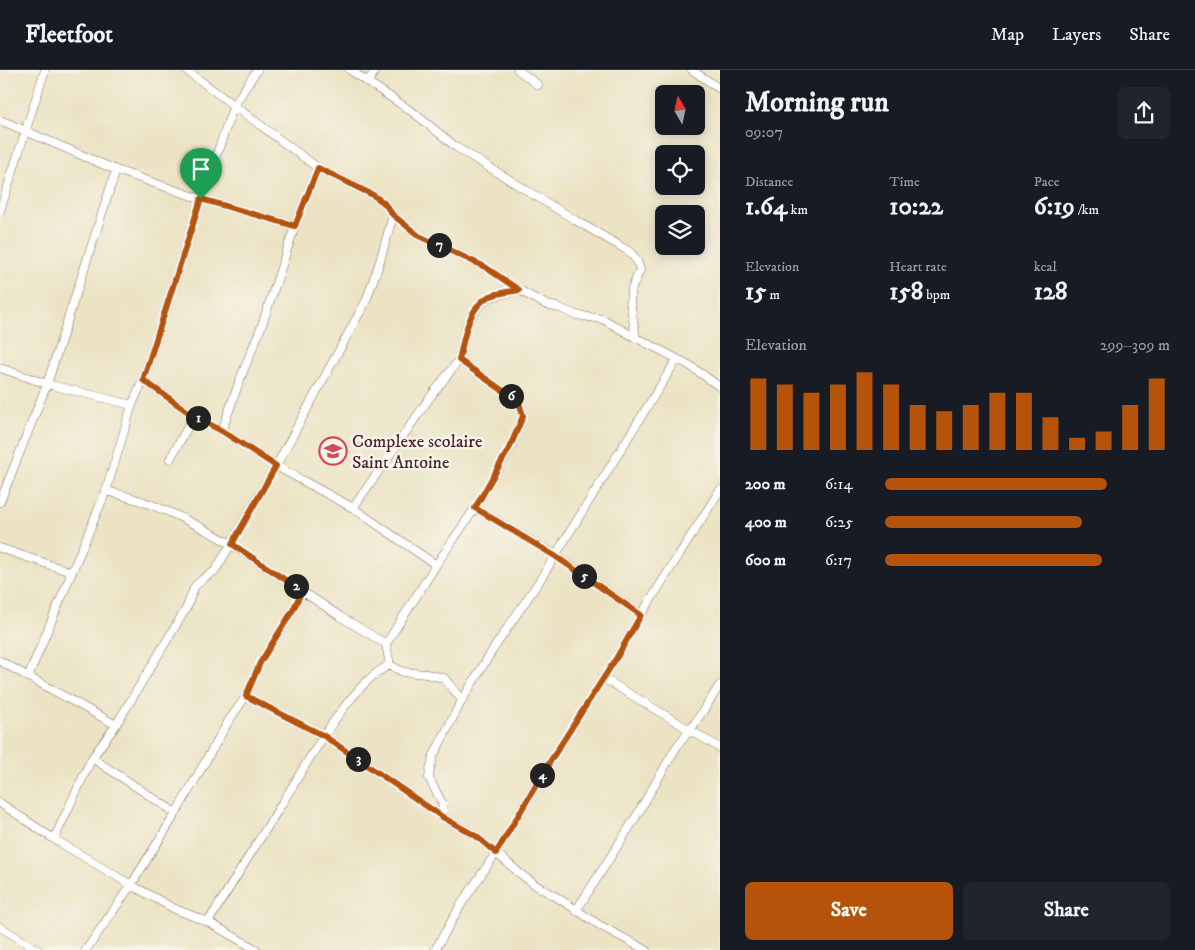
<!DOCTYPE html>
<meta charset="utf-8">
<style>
:root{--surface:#171b24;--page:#20242c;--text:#f1f3f6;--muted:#9ea1a6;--line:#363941;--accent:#b45309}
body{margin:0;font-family:"IM FELL DW Pica",serif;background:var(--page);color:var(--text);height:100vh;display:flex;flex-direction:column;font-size:19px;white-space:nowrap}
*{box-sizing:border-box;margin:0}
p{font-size:16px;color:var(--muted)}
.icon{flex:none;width:28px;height:28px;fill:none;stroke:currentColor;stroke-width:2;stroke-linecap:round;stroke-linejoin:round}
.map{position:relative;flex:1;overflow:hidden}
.drawer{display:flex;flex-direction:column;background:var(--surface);width:475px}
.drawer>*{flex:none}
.needle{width:32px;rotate:351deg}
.buttons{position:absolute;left:655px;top:15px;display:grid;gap:10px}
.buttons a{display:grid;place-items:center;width:50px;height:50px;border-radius:8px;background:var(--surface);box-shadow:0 2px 12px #0003;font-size:25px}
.pin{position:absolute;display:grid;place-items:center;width:42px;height:42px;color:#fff;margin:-51px -21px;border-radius:50% 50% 50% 0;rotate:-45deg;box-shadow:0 0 5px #0007}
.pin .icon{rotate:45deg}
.km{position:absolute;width:25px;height:25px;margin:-12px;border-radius:50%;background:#222;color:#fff;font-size:14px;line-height:25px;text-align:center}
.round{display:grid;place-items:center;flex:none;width:52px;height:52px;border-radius:8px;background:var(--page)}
.summary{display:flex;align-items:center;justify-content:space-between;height:85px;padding:0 25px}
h1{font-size:28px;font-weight:700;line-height:38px}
.stats{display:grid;grid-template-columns:repeat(3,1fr);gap:8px;height:85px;padding:5px 25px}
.stats div{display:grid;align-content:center}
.stats b{font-size:25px;font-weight:700}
.stats small{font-size:14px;font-weight:400}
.stats p{font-size:14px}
.chart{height:140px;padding:10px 25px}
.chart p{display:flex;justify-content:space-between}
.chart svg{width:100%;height:90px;margin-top:5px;stroke:var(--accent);stroke-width:6}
.cta{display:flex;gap:10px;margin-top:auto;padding:10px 25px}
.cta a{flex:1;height:58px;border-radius:8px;background:var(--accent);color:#fff;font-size:20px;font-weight:700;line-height:58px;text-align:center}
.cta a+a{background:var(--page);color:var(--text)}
ul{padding:0 25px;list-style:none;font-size:16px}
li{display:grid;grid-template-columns:80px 60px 1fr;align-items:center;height:38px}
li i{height:12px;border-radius:6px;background:var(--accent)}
header{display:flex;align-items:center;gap:30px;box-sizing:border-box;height:70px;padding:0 25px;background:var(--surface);border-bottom:1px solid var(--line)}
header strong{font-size:24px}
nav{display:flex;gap:28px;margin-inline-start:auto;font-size:18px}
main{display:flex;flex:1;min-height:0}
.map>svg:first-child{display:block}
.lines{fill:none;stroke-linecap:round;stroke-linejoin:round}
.minor-casing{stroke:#826460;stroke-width:9}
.minor{stroke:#fff;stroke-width:8}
.route-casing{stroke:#fff;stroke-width:10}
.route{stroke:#b45309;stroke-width:6}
.labels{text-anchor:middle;stroke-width:5;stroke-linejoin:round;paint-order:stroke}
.poi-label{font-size:18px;fill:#4a1f2b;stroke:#f7f3e8;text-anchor:start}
</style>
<header>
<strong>Fleetfoot</strong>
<nav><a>Map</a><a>Layers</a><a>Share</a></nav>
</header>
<main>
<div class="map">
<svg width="720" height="880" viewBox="0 0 720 880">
<rect width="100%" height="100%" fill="#f7f3e8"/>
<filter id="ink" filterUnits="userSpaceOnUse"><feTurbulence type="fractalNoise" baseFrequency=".02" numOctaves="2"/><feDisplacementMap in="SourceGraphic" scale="10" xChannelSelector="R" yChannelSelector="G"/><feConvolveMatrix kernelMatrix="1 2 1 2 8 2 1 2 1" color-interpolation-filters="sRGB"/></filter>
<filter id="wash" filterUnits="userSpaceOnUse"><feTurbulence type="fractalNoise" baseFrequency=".0096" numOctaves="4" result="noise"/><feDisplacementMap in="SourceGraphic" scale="20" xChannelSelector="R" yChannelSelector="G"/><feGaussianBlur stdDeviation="1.12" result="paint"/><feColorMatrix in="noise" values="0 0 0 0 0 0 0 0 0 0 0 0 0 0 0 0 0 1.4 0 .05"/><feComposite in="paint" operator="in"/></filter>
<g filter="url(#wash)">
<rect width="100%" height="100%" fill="#ebe3c3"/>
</g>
<g filter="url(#ink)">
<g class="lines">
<!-- minor casing -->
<g class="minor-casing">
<path id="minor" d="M186 0 318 98 373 125 384 133 393 145 419 166 485 197 519 220 547 235 560 238 576 245 603 249 629 264 689 295 720 317
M350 0 414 43 456 77 575 150 620 176 630 182 637 191 640 200 632 218 630 231 636 268
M518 0 538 15
M692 0 720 19
M367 12 376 0
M0 50 116 100 201 129 295 156
M0 141 45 0
M459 290 519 332 523 346 511 377 475 438
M0 298 47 314 132 335
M143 310 194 346 222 361 276 396 353 438 436 495 386 574 390 595 403 602 426 604 444 608 462 630
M222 361 239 312 262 255 295 156 318 98
M170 389 194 346
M0 432 47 314 116 100
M353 438 428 330 459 290 467 255 477 238 488 228 519 220
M0 478 71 502
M436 495 475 438 555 485 641 545
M386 574 341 547 231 474 276 396 366 231 380 191 393 145
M0 591 116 655
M28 607 106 421 132 335 143 310 201 129 234 35 257 0
M603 608 720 678
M246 626 324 666 444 748
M92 688 176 743
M0 733 54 769 131 815 175 839 208 852 257 880
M54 769 92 688 116 655 187 537 190 528 195 516 204 508 215 501 231 474C191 451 151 431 106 421
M576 841 634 750 677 676 691 659 720 615
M208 852C232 813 257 774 281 735 303 700 352 610 390 595
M0 857 38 880
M86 880 131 815 176 743 228 652 246 626 260 593 293 540 303 521
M435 880 462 833 496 783 551 690 617 587 641 545 720 420
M646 880 601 856 555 826 537 816 523 806 476 766 444 748 442 733 429 708 430 700 433 687 462 630 494 578 540 510 677 289"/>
</g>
<!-- minor -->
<use href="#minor" class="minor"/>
</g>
</g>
<g class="lines" filter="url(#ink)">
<!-- route casing -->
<g class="route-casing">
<path id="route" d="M318 98 373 125 384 133 393 145 419 166 485 197 519 220C509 222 497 223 488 227 467 239 464 270 459 290L519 332 523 346 510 377 475 438 555 486 641 545 617 587 551 690 496 783 476 766 444 748 324 666 246 626 260 593 293 540 302 521 232 474 276 396 222 361 194 346 143 310 201 129 295 156Z"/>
</g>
<!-- route -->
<use href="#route" class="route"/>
</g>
<!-- icons -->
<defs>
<g id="school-ring" transform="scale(1.4375)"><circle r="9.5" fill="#f7f3e8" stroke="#d1495b" stroke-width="1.5"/><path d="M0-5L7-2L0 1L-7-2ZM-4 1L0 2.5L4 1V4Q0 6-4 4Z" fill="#d1495b"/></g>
</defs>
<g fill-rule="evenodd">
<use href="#school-ring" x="333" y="381"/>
</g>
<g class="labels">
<!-- poi labels -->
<g class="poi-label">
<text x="352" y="377">Complexe scolaire<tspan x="352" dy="21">Saint Antoine</tspan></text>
</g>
</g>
</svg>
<div class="buttons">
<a><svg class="needle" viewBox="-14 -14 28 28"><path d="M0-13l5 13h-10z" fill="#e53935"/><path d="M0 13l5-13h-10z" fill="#9ea1a6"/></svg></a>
<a><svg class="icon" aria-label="locate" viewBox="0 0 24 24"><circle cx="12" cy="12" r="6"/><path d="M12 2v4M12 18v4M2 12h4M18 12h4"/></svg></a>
<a><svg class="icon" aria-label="layers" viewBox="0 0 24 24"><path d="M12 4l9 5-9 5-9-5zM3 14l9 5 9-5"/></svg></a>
</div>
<div class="pin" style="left:201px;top:129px;background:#1e9e55"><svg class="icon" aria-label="arrive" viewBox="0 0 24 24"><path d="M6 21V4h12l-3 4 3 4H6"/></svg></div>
<b class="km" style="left:198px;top:348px">1</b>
<b class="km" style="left:296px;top:516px">2</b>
<b class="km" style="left:358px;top:689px">3</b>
<b class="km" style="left:542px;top:705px">4</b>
<b class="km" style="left:584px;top:506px">5</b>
<b class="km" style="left:511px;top:326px">6</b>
<b class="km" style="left:439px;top:175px">7</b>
</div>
<section class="drawer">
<div class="summary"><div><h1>Morning run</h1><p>09:07</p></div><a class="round"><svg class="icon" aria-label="share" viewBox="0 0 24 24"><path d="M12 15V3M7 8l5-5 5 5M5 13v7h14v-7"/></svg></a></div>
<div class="stats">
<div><p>Distance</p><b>1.64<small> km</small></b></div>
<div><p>Time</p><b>10:22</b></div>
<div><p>Pace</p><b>6:19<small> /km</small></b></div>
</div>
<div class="stats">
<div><p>Elevation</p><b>15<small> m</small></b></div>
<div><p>Heart rate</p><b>158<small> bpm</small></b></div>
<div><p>kcal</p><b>128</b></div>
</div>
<div class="chart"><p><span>Elevation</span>299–309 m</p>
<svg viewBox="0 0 160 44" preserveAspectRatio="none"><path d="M5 44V9M15 44V12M25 44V16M35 44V12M45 44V6M55 44V12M65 44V22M75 44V25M85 44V22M95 44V16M105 44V16M115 44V28M125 44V38M135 44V35M145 44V22M155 44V9"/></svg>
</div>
<ul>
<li><b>200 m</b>6:14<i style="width:78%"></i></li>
<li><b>400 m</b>6:25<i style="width:69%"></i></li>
<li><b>600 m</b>6:17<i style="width:76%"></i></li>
</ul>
<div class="cta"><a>Save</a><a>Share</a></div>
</section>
</main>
